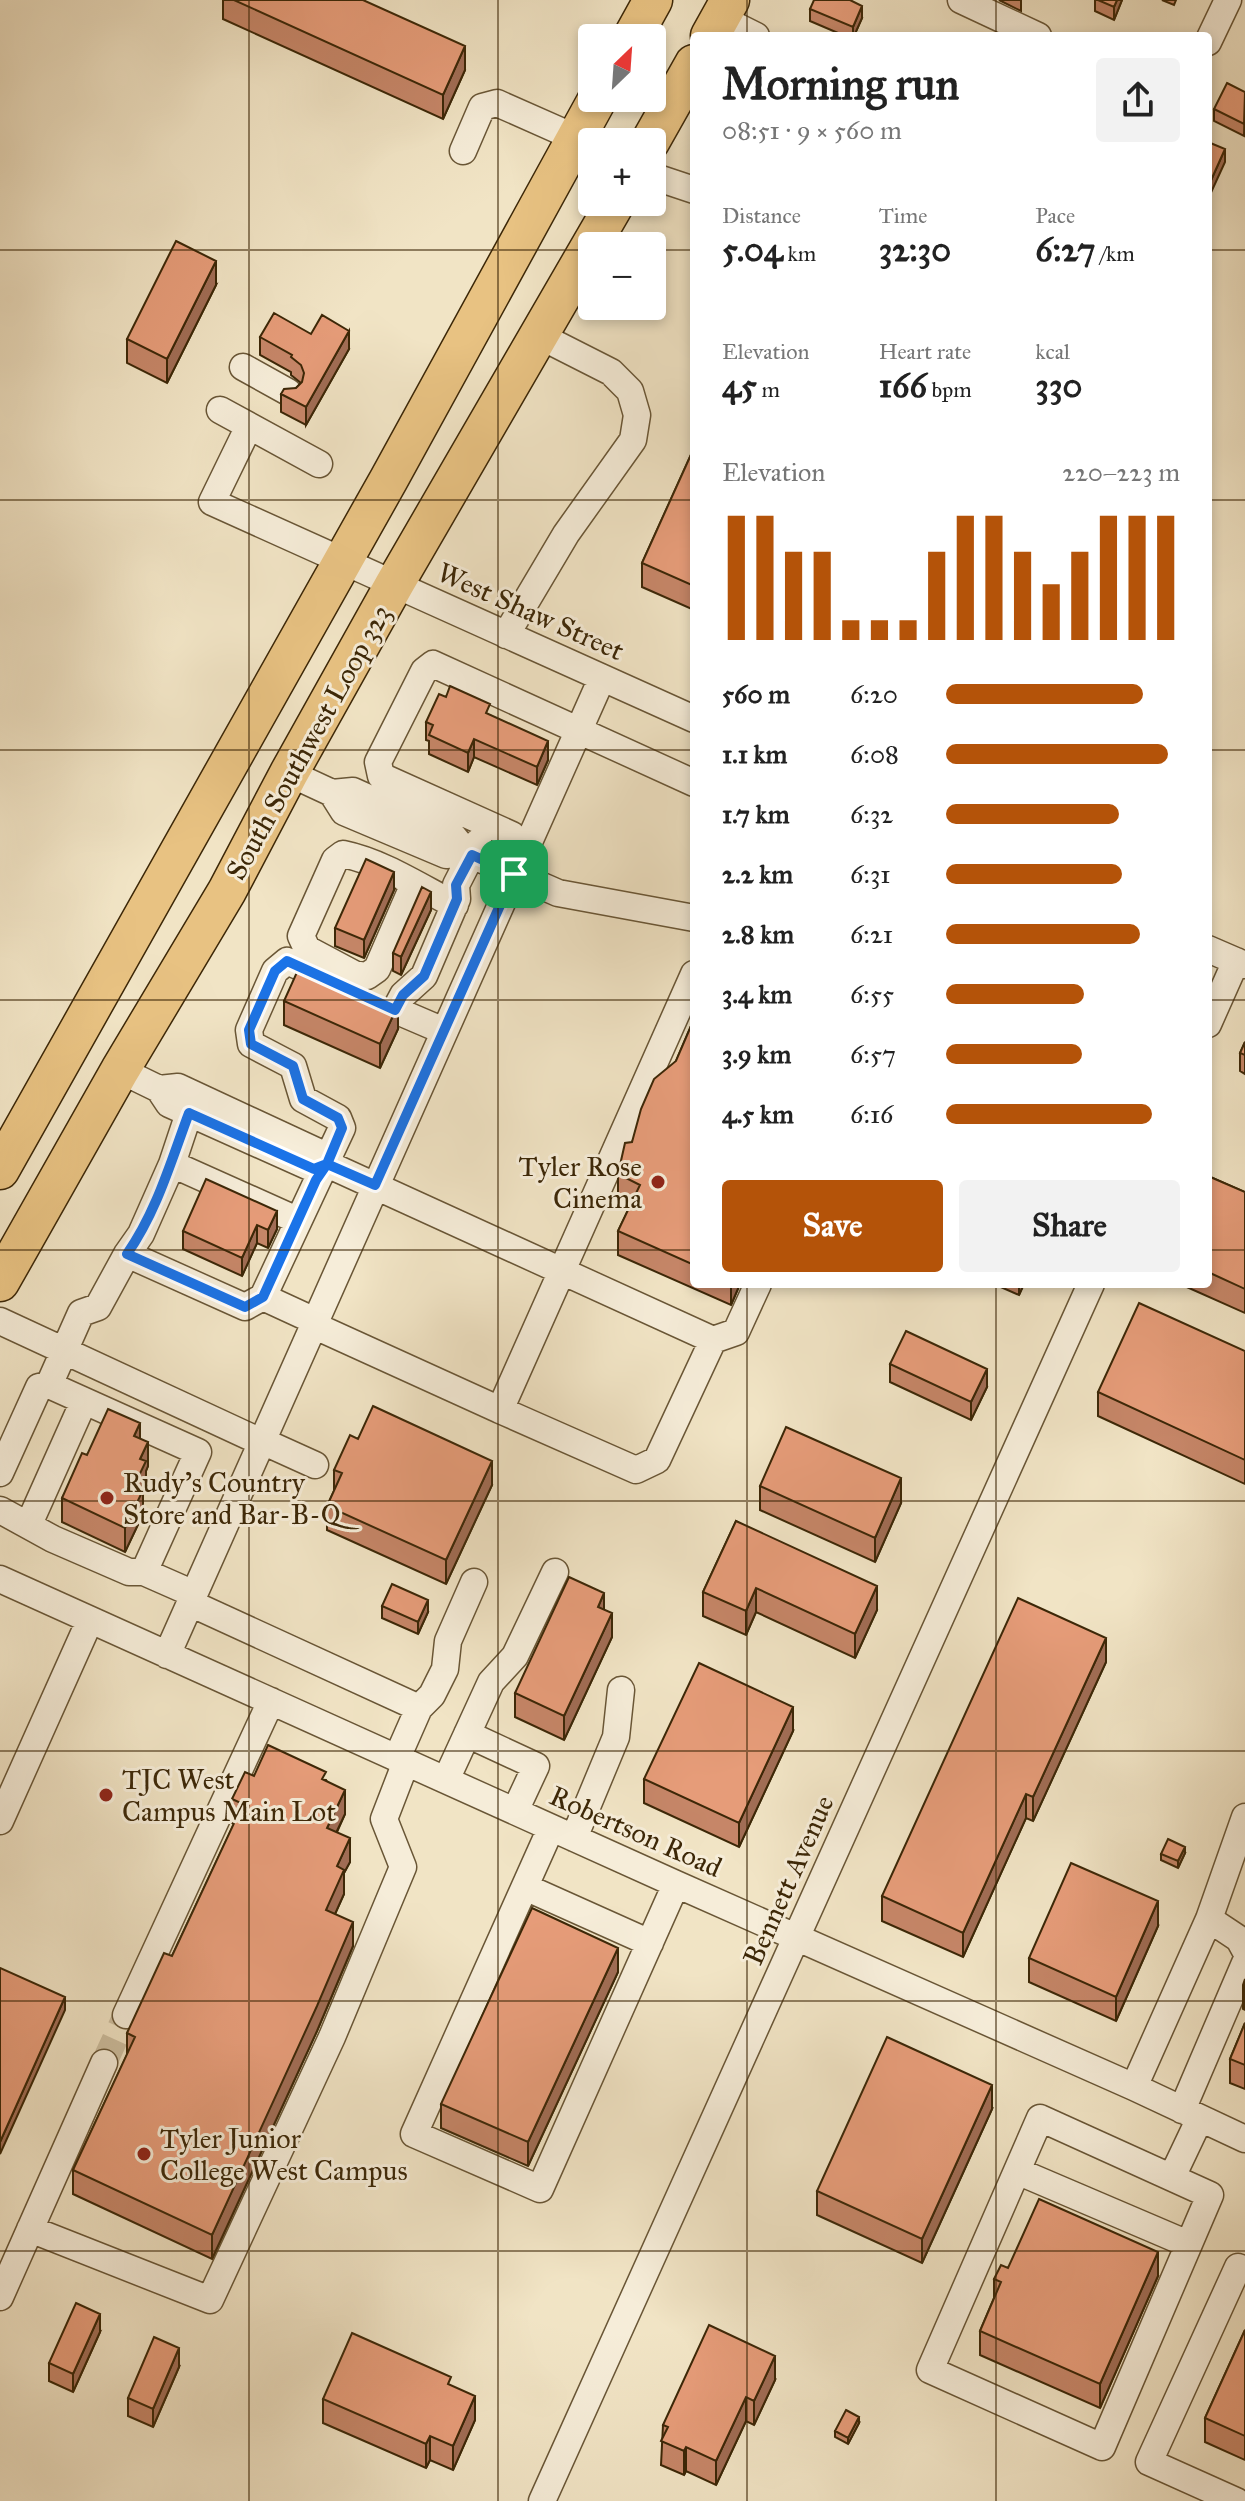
<!DOCTYPE html>
<meta charset="utf-8">
<style>
:root{--surface:#fff;--page:#f2f2f2;--text:#222;--muted:#767676;--accent:#b45309}
body{margin:0;font-family:"IM FELL Great Primer",serif;background:var(--page);color:var(--text);height:100vh;display:flex;flex-direction:column;font-size:30px;white-space:nowrap}
*{box-sizing:border-box;margin:0}
p{font-size:26px;color:var(--muted)}
.icon{flex:none;width:44px;height:44px;fill:none;stroke:currentColor;stroke-width:2;stroke-linecap:round;stroke-linejoin:round}
.map{position:relative;flex:1;overflow:hidden}
.drawer{position:absolute;left:690px;top:32px;width:522px;height:1256px;display:flex;flex-direction:column;background:var(--surface);border-radius:8px;box-shadow:0 4px 12px #0003}
.drawer>*{flex:none}
.needle{width:52px;rotate:25deg}
.controls{position:absolute;left:578px;top:24px;display:grid;gap:16px}
.controls a{display:grid;place-items:center;width:88px;height:88px;border-radius:8px;background:var(--surface);box-shadow:0 4px 12px #0003;font-size:40px}
.pin{position:absolute;display:grid;place-items:center;width:68px;height:68px;color:#fff;margin:-34px;border-radius:16px;box-shadow:0 4px 12px #0006}
.round{display:grid;place-items:center;flex:none;width:84px;height:84px;border-radius:8px;background:var(--page)}
.headline{display:flex;align-items:center;justify-content:space-between;height:136px;padding:0 32px}
h1{font-size:44px;font-weight:800;line-height:60px}
.figures{display:grid;grid-template-columns:repeat(3,1fr);gap:12px;height:136px;padding:8px 32px}
.figures div{display:grid;align-content:center}
.figures b{font-size:34px;font-weight:800}
.figures small{font-size:22px;font-weight:400}
.figures p{font-size:22px}
.chart{height:224px;padding:16px 32px}
.chart p{display:flex;justify-content:space-between}
.chart svg{width:100%;height:144px;margin-top:8px;stroke:var(--accent);stroke-width:6}
.primary-button{display:flex;gap:16px;margin-top:auto;padding:16px 32px}
.primary-button a{flex:1;height:92px;border-radius:8px;background:var(--accent);color:#fff;font-size:32px;font-weight:800;line-height:92px;text-align:center}
.primary-button a+a{background:var(--page);color:var(--text)}
ul{padding:0 32px;list-style:none;font-size:26px}
li{display:grid;grid-template-columns:128px 96px 1fr;align-items:center;height:60px}
li i{height:20px;border-radius:10px;background:var(--accent)}
.map>svg:first-child{display:block}
.lines{fill:none;stroke-linecap:round;stroke-linejoin:round}
.minor-tunnel{stroke:#cdbe9f;stroke-width:26;stroke-dasharray:26 13;stroke-linecap:butt}
.minor-casing{stroke:#695636;stroke-width:29}
.highway-casing{stroke:#3c2707;stroke-width:41}
.minor{stroke:#f6edd9;stroke-width:26}
.highway{stroke:#e8c282;stroke-width:38}
.wall{fill:#c68668;stroke:#3c2707;stroke-width:2}
.shaded-wall{fill:#a16d55;stroke:#3c2707;stroke-width:2}
.building{fill:#e69c79;stroke:#3c2707;stroke-width:2}
.route-casing{stroke:#fff;stroke-width:16}
.route{stroke:#1a73e8;stroke-width:10}
.grid{fill:none;stroke:#3c2707;stroke-width:2;stroke-opacity:0.55}
.poi-dot{fill:#8f2418;stroke:#f6edd9;stroke-width:3}
.labels{text-anchor:middle;stroke-width:6;stroke-linejoin:round;paint-order:stroke}
.street-label{font-size:28px;fill:#3c2707;stroke:#f6edd9}
.poi-label{font-size:28px;fill:#3c2707;stroke:#f6edd9;text-anchor:start}
</style>
<div class="map">
<svg width="1245" height="2501" viewBox="0 0 1245 2501">
<rect width="100%" height="100%" fill="#f1e4c5"/>
<filter id="stains"><feTurbulence type="fractalNoise" baseFrequency=".0025" numOctaves="4"/><feColorMatrix values="0 0 0 0 .2 0 0 0 0 .09 0 0 0 0 .02 0 0 0 .5 -.17"/></filter>
<radialGradient id="worn" r=".72"><stop offset=".6" stop-color="#630" stop-opacity="0"/><stop offset="1" stop-color="#630" stop-opacity=".3"/></radialGradient>
<g class="lines">
<!-- minor-tunnel -->
<path class="minor-tunnel" d="M104 2063 126 2015"/>
<!-- minor casing -->
<g class="minor-casing">
<path id="minor" d="M961 0 1038 36
M720 18 756 36
M1208 42 1228 0
M463 151 482 107 497 103 576 138
M652 176 694 190
M243 367 288 392
M220 410 319 464
M249 426 212 502 694 719
M506 635 566 534 633 440 637 415 630 391 611 372 540 336
M289 773 332 793 344 812 446 855 467 853 453 836 353 791 332 793
M512 835 381 776 378 762 424 671 433 664 694 783
M467 853 558 893 694 918
M414 884 377 969 367 976 354 974 307 949 301 936 335 860 343 854C382 862 420 887 455 905
M1208 949 1245 965
M1208 1024 1236 961
M444 1031 395 1010 403 995 424 976 457 899 456 885 478 842
M120 1070 159 1089 169 1104 314 1169 327 1164 318 1152 178 1087 159 1089
M172 1164 297 1220
M327 1164 713 1340 736 1332 758 1284
M127 1254 245 1307 263 1297
M0 1321 261 1442
M315 1321 263 1297 342 1128 338 1118 303 1099 293 1066 251 1044 249 1030 275 971 287 961 330 980
M313 1325 500 1410 694 974
M49 1385 198 1452 144 1572
M500 1410 636 1470 657 1460 713 1340
M262 1441 315 1465
M0 1473 39 1387 49 1385 81 1313 98 1307 127 1254 141 1234 172 1164 189 1113
M0 1510 53 1539 129 1572H144L194 1594
M29 1524 84 1401
M0 1579 676 1884 1134 2087 1245 2139
M190 1603 419 1708 397 1758
M167 1655 602 678
M419 1708 432 1695 445 1669 448 1641 474 1582
M467 1734 536 1766 515 1811
M446 1780 491 1682 515 1656 555 1572
M0 1821 90 1620
M551 1828 414 2134 540 2189 676 1884
M574 1838 616 1737 621 1690
M525 1887 650 1943
M1209 1919 1239 1939 1245 1950
M126 2015 271 1701
M1134 2087 1209 1919 1245 1817
M1182 2110 1245 1963
M1040 2118 1210 2195 1102 2447 930 2370Z
M1017 2171 1188 2244
M1172 2177 1200 2118
M30 2229 210 2300 332 2037 403 1867 384 1819 406 1762
M0 2297 104 2063
M542 2501 1091 1284
M1236 2501 1149 2462 1238 2267 1245 2270"/>
</g>
<!-- highway casing -->
<g class="highway-casing">
<path id="highway" d="M710 36 730 0
M632 38 653 0
M650 142 694 64
M0 1170 389 479 598 98
M0 1282 120 1070 227 891 289 773 394 585 616 202"/>
</g>
<!-- minor -->
<use href="#minor" class="minor"/>
<!-- highway -->
<use href="#highway" class="highway"/>
</g>
<!-- wall -->
<path class="wall" d="M223 0H363L465 70 443 119 223 19Z
M999 0H1021V11Z
M1095 0H1122L1114 20 1095 11Z
M1162 0H1176L1174 5Z
M810 9 862 18 854 36H845L810 21Z
M1245 92 1244 136 1214 121V109Z
M216 285 167 383 127 363V339Z
M311 334 349 349 306 425 281 412V394L296 388 301 383 291 375V372L260 355V337Z
M694 448V610L642 587V563Z
M490 715 548 760 537 785 474 757 468 772 429 754V741L426 740V722Z
M394 890 364 958 335 946V928Z
M431 910 401 975 393 971V953Z
M284 1001 398 1029 380 1068 284 1025Z
M694 1019V1284H740L731 1305 618 1255V1231L631 1204 618 1198V1174L632 1142 676 1061Z
M1245 1042V1074L1240 1071V1053Z
M1208 1176 1245 1192V1313L1180 1284H1208Z
M277 1211V1229L268 1248 257 1243 242 1276 183 1249V1231Z
M994 1284H1024L1019 1295Z
M1245 1351V1484L1098 1416V1392Z
M890 1364 987 1387 971 1420 890 1382Z
M140 1439 148 1466 146 1471V1485L143 1492V1514L125 1552 62 1522V1498L87 1455Z
M358 1439 492 1485 446 1584 327 1530V1506L334 1491V1470Z
M760 1486 901 1503 875 1562 760 1510Z
M736 1521 877 1610 855 1658 756 1612 746 1635 703 1616V1592Z
M382 1606 428 1612 418 1634 382 1618Z
M604 1610 612 1637 564 1740 515 1717V1693Z
M1106 1662 1033 1821 1026 1818 963 1957 882 1921V1896Z
M793 1731 739 1847 644 1803V1779Z
M254 1776 326 1780 345 1814 337 1832 350 1862 344 1873V1894L335 1914 353 1946 317 2031 212 2259 73 2194V2170L127 2055V2033L172 1956 234 1824 232 1823V1799Z
M1185 1853 1178 1868 1161 1860V1854Z
M1158 1926 1116 2021 1029 1982V1958Z
M618 1972 528 2166 441 2128V2104Z
M1245 1979V2010L1243 2009V1985Z
M1245 2023V2089L1230 2083V2059Z
M992 2109 922 2263 817 2215V2191Z
M1008 2268 1158 2276 1100 2408 980 2355V2331L994 2298V2279Z
M1245 2330V2460L1205 2442V2418Z
M100 2332 73 2392 49 2381V2363Z
M179 2367 153 2427 128 2416V2398Z
M775 2380 754 2425 746 2421 716 2485 686 2471 684 2475 661 2465 663 2425Z
M451 2386 475 2420 453 2470 430 2460 426 2468 323 2423V2399Z
M859 2423 848 2444 835 2437V2431Z"/>
<!-- shaded-wall -->
<path class="shaded-wall" d="M1117 0H1122L1114 20V7Z
M862 6V18L854 36H853V27Z
M465 46V70L443 119V95Z
M1225 149V162L1208 199V187Z
M216 261V285L167 383V359Z
M349 331V349L306 425V407Z
M474 739V757L468 772V753Z
M548 741V760L537 785V767Z
M394 872V890L364 958V940Z
M431 892V910L401 975V957Z
M398 1005V1029L380 1068V1044Z
M277 1211V1229L268 1248V1230Z
M257 1225V1243L242 1276V1258Z
M731 1284H740L731 1305Z
M1019 1284H1024L1019 1295Z
M987 1369V1387L971 1420V1402Z
M140 1423V1447L134 1436Z
M148 1442V1466L146 1471V1485L143 1492V1514L125 1552V1528L140 1459Z
M492 1461V1485L446 1584V1560Z
M901 1478V1503L875 1562V1538Z
M877 1586V1610L855 1658V1634Z
M756 1588V1612L746 1635V1611Z
M604 1593V1617L598 1607Z
M428 1600V1612L418 1634V1622Z
M612 1613V1637L564 1740V1716Z
M1106 1638V1662L1033 1821V1797Z
M793 1707V1731L739 1847V1823Z
M345 1790V1814L327 1852V1828Z
M1026 1794V1818L963 1957V1933Z
M350 1838V1862L344 1873V1894L326 1934V1910L337 1866Z
M1185 1847V1853L1178 1868V1861Z
M1158 1901V1926L1116 2021V1997Z
M353 1922V1946L317 2031 212 2259V2235Z
M618 1948V1972L528 2166V2142Z
M65 1997V2010L0 2154V2142Z
M992 2085V2109L922 2263V2239Z
M1158 2252V2276L1100 2408V2384Z
M100 2314V2332L73 2392V2374Z
M179 2348V2367L153 2427V2409Z
M775 2356V2380L754 2425V2401Z
M475 2396V2420L453 2470V2446Z
M746 2397V2421L716 2485V2461Z
M859 2417V2423L848 2444V2438Z
M430 2436V2460L426 2468V2444Z
M686 2447V2471L684 2475V2451Z"/>
<!-- building -->
<path class="building" d="M234 0H363L465 46 443 95Z
M814 0H850L862 6 853 27 810 9Z
M1098 0H1117L1114 7Z
M1227 83 1245 92 1244 124 1214 109Z
M1208 142 1225 149 1208 187Z
M176 241 216 261 167 359 127 339Z
M274 313 311 334 322 315 349 331 306 407 281 394 284 389 296 388 302 382 304 373 301 365 291 357 292 355 260 337Z
M694 448V586L642 563Z
M450 686 490 704 486 713 548 741 537 767 474 739 468 753 429 735 433 725 426 722 439 694 446 697Z
M366 859 394 872 364 940 335 928Z
M422 887 431 892 401 957 393 953Z
M302 961 398 1005 380 1044 284 1001Z
M694 1019V1265L618 1231 640 1185 618 1174 625 1143 632 1142 641 1109 654 1079 676 1061Z
M1245 1042V1055L1240 1053Z
M1208 1176 1245 1192V1289L1208 1272Z
M206 1179 277 1211 268 1230 257 1225 242 1258 183 1231Z
M1139 1303 1245 1351V1460L1098 1392Z
M906 1331 987 1369 971 1402 890 1364Z
M373 1406 492 1461 446 1560 327 1506 342 1473 334 1470 350 1435 358 1439Z
M108 1409 140 1423 134 1436 148 1442 140 1459 146 1461 134 1486 143 1490 125 1528 62 1498 82 1453 87 1455Z
M786 1427 901 1478 875 1538 760 1486Z
M736 1521 877 1586 855 1634 756 1588 746 1611 703 1592Z
M569 1577 604 1593 598 1607 612 1613 564 1716 515 1693Z
M392 1584 428 1600 418 1622 382 1606Z
M1018 1598 1106 1638 1033 1797 1026 1794 963 1933 882 1896Z
M699 1663 793 1707 739 1823 644 1779Z
M268 1745 326 1772 322 1779 345 1790 327 1828 350 1838 337 1866 344 1870 326 1910 353 1922 317 2006 212 2235 73 2170 135 2037 127 2033 164 1953 172 1956 243 1804 232 1799 245 1772 254 1776Z
M1168 1839 1185 1847 1178 1861 1161 1854Z
M1071 1863 1158 1901 1116 1997 1029 1958Z
M532 1908 618 1948 528 2142 441 2104Z
M0 1968 65 1997 0 2142Z
M1245 2023V2065L1230 2059Z
M887 2037 992 2085 922 2239 817 2191Z
M1039 2199 1158 2252 1100 2384 980 2331 1001 2282 994 2279 1001 2265 1008 2268Z
M76 2303 100 2314 73 2374 49 2363Z
M709 2325 775 2356 754 2401 746 2397 716 2461 686 2447 684 2451 661 2441 668 2427 663 2425Z
M1245 2330V2436L1205 2418Z
M352 2333 451 2377 448 2384 475 2396 453 2446 430 2436 426 2444 323 2399Z
M154 2337 179 2348 153 2409 128 2398Z
M846 2410 859 2417 848 2438 835 2431Z"/>
<g class="lines">
<!-- route casing -->
<g class="route-casing">
<path id="route" d="M514 874 375 1185 327 1164 316 1180 263 1297 245 1307 127 1254C157 1211 171 1161 189 1113L314 1169 327 1164 342 1128 338 1118 303 1099 293 1066 251 1044 249 1030 275 971 287 961 395 1010 403 995 424 976 457 899 456 885 472 855 514 874"/>
</g>
<!-- route -->
<use href="#route" class="route"/>
</g>
<!-- grid -->
<path class="grid" d="M249 0V2501M498 0V2501M747 0V36M996 0V36M0 250H592M652 250H694M1208 250H1245M0 500H694M1208 500H1245M0 750H694M1208 750H1245M0 1000H694M1208 1000H1245M0 1250H694M1208 1250H1245M747 1284V2501M996 1284V2501M0 1501H1245M0 1751H1245M0 2001H1245M0 2251H1245"/>
<!-- markers -->
<g class="poi-dot">
<circle cx="658" cy="1182" r="8"/>
<circle cx="107" cy="1498" r="8"/>
<circle cx="106" cy="1795" r="8"/>
<circle cx="144" cy="2154" r="8"/>
</g>
<g class="labels">
<!-- street labels -->
<g class="street-label">
<text transform="translate(531 611) rotate(24)" y="10">West Shaw Street</text>
<text transform="translate(308 742) rotate(-61)" y="10">South Southwest Loop 323</text>
<text transform="translate(636 1831) rotate(24)" y="10">Robertson Road</text>
<text transform="translate(788 1880) rotate(-66)" y="10">Bennett Avenue</text>
</g>
<!-- poi labels -->
<g class="poi-label">
<text x="642" y="1176" text-anchor="end">Tyler Rose<tspan x="642" dy="32">Cinema</tspan></text>
<text x="123" y="1492">Rudy's Country<tspan x="123" dy="32">Store and Bar-B-Q</tspan></text>
<text x="122" y="1789">TJC West<tspan x="122" dy="32">Campus Main Lot</tspan></text>
<text x="160" y="2148">Tyler Junior<tspan x="160" dy="32">College West Campus</tspan></text>
</g>
</g>
<rect width="100%" height="100%" filter="url(#stains)"/>
<rect width="100%" height="100%" fill="url(#worn)"/>
</svg>
<div class="controls">
<a><svg class="needle" viewBox="-14 -14 28 28"><path d="M0-13l5 13h-10z" fill="#e53935"/><path d="M0 13l5-13h-10z" fill="#767676"/></svg></a>
<a>+</a>
<a>−</a>
</div>
<div class="pin" style="left:514px;top:874px;background:#1e9e55"><svg class="icon" aria-label="arrive" viewBox="0 0 24 24"><path d="M6 21V4h12l-3 4 3 4H6"/></svg></div>
<section class="drawer">
<div class="headline"><div><h1>Morning run</h1><p>08:51 · 9 × 560 m</p></div><a class="round"><svg class="icon" aria-label="share" viewBox="0 0 24 24"><path d="M12 15V3M7 8l5-5 5 5M5 13v7h14v-7"/></svg></a></div>
<div class="figures">
<div><p>Distance</p><b>5.04<small> km</small></b></div>
<div><p>Time</p><b>32:30</b></div>
<div><p>Pace</p><b>6:27<small> /km</small></b></div>
</div>
<div class="figures">
<div><p>Elevation</p><b>45<small> m</small></b></div>
<div><p>Heart rate</p><b>166<small> bpm</small></b></div>
<div><p>kcal</p><b>330</b></div>
</div>
<div class="chart"><p><span>Elevation</span>220–223 m</p>
<svg viewBox="0 0 160 44" preserveAspectRatio="none"><path d="M5 44V6M15 44V6M25 44V17M35 44V17M45 44V38M55 44V38M65 44V38M75 44V17M85 44V6M95 44V6M105 44V17M115 44V27M125 44V17M135 44V6M145 44V6M155 44V6"/></svg>
</div>
<ul>
<li><b>560 m</b>6:20<i style="width:84%"></i></li>
<li><b>1.1 km</b>6:08<i style="width:95%"></i></li>
<li><b>1.7 km</b>6:32<i style="width:74%"></i></li>
<li><b>2.2 km</b>6:31<i style="width:75%"></i></li>
<li><b>2.8 km</b>6:21<i style="width:83%"></i></li>
<li><b>3.4 km</b>6:55<i style="width:59%"></i></li>
<li><b>3.9 km</b>6:57<i style="width:58%"></i></li>
<li><b>4.5 km</b>6:16<i style="width:88%"></i></li>
</ul>
<div class="primary-button"><a>Save</a><a>Share</a></div>
</section>
</div>
